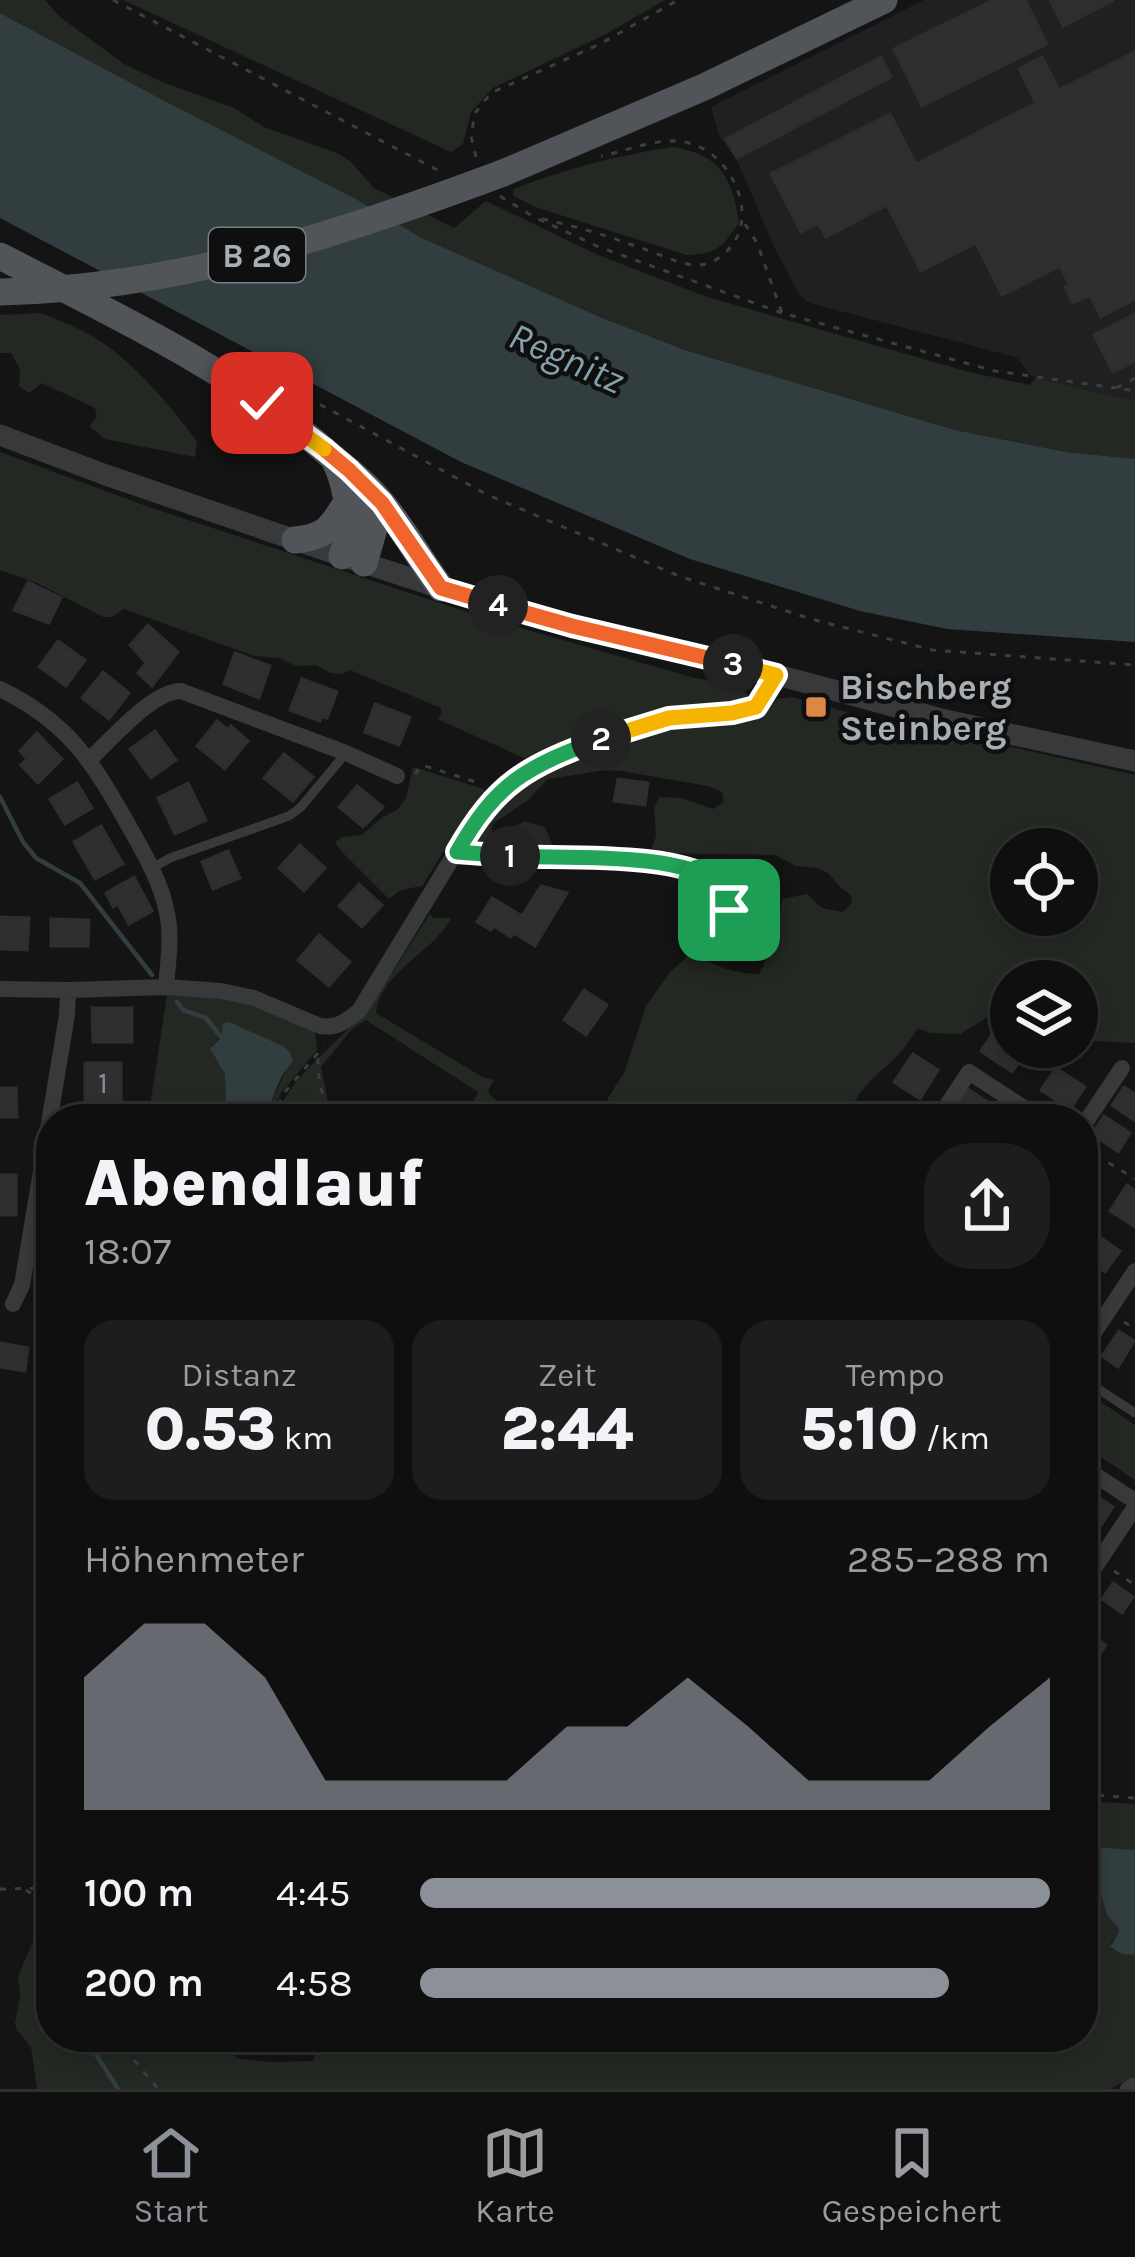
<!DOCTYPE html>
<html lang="de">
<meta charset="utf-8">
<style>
:root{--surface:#0f0f10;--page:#1d1d1e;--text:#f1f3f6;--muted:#9b9c9f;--line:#2f2f30;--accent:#8c9099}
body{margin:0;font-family:Karla,sans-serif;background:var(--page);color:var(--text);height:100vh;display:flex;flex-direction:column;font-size:45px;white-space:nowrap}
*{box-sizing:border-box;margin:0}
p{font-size:39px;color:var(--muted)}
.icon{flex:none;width:66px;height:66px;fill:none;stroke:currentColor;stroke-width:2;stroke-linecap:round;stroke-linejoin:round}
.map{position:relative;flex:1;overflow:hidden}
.drawer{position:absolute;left:36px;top:1104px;width:1062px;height:948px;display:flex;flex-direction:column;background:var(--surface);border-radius:48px;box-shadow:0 6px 18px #0003,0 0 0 3px var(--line)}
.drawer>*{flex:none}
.controls{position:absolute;left:990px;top:828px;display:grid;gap:24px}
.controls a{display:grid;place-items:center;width:108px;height:108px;border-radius:50%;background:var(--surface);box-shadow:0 6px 18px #0003,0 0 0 3px var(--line);font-size:60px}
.pin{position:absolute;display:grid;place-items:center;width:102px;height:102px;color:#fff;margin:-51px;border-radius:24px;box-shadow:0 6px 18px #0006}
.km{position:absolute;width:60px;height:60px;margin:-30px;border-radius:50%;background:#222;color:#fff;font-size:33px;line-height:60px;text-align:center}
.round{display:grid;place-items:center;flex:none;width:126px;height:126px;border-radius:48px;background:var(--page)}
.head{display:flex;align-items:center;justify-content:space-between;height:204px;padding:0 48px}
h1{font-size:66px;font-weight:800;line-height:90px}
.stats{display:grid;grid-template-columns:repeat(3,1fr);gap:18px;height:204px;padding:12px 48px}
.stats div{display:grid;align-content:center;border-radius:30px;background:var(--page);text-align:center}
.stats b{font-size:60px;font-weight:800}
.stats small{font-size:33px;font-weight:400}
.stats p{font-size:33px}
.chart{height:336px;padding:24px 48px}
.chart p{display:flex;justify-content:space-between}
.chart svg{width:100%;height:216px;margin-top:12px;fill:var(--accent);opacity:.7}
ul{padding:0 48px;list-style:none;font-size:39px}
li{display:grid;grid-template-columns:192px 144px 1fr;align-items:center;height:90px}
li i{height:30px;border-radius:15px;background:var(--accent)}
.tab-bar{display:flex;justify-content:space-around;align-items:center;height:168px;border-top:3px solid var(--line);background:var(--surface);font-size:33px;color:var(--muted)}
.tab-bar a{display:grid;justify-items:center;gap:6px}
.tab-bar .on{color:var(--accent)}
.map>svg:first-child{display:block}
.built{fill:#202022}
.green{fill:#232922;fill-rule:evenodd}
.water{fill:#323d40}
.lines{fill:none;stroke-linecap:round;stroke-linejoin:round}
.stream{stroke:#323d40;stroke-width:4.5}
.building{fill:#2f2f31;stroke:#2e2e31;stroke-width:3}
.path{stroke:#3b3e40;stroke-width:3;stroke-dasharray:6 9;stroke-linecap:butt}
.service{stroke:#37393b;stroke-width:9}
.minor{stroke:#37393b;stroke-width:16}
.tertiary{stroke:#37393b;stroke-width:21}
.primary{stroke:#515458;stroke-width:27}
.primary-bridge{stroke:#515458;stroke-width:27}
.split-1-casing{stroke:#fff;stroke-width:24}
.split-2-casing{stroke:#fff;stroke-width:24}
.split-3-casing{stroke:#fff;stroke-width:24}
.split-4-casing{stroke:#fff;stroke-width:24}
.split-5-casing{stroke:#fff;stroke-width:24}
.split-6-casing{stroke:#fff;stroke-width:24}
.split-1{stroke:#22a559;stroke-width:15}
.split-2{stroke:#22a559;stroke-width:15}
.split-3{stroke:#f5b400;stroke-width:15}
.split-4{stroke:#f0652b;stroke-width:15}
.split-5{stroke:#f0652b;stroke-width:15}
.split-6{stroke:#f5b400;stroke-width:15}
.poi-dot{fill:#db8746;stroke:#0f0f10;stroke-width:4.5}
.labels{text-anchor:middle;stroke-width:9;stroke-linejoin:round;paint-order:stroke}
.number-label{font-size:30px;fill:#898e93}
.shield{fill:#0f0f10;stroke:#797e83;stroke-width:3}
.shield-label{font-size:33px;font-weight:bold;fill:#a7aeb4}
.poi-label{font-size:36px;font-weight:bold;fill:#a7aeb4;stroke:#0f0f10;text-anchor:start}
.water-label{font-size:39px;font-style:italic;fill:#82a1ab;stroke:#0f0f10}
</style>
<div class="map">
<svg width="1135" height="2089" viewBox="0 0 1135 2089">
<rect width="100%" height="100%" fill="#141415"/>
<!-- built -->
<path class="built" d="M924 0H1135V401L1036 378 1030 375 1017 358 1011 356 810 303 800 296 774 247 736 158 719 136 711 107Z"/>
<!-- green -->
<path class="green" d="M0 0H45L60 17 124 64 162 82 234 108 264 127 337 153 351 162 374 188 454 228 486 201 598 255 707 297 969 372 1030 385 1036 378 1049 381 1135 401V459L1066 452 955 430 685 350 600 317 422 238 356 199 161 99 0 13Z
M123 0H665L606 34 493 88 471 112 463 144 451 152Z
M672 147C719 153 733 178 739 223 722 247 717 254 687 255L538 208 513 196 514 189C564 169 619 155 672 147Z
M41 313C62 322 85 330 103 343 140 369 170 406 197 441L195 457 105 439 89 426 97 417 95 408 42 383 29 393 19 386 20 369 11 353H0V315Z
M0 452 149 507 476 615 691 677 737 686 747 694 753 713 777 699 792 697 890 724 923 727 1135 775V1043L1077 1040V981H1011V1023L986 1018 960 1034 930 1033 918 1028C912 1037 906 1046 899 1054 880 1074 853 1090 849 1119H607L609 1111 608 1098 625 1071 646 1006 671 971 688 956 699 940 697 953C711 967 740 974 759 974L777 939 782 899 807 894 822 908 843 912 852 902 850 894 841 888 828 873 817 868 796 866 775 855 650 853 656 836 654 808 659 797 682 798 713 809 724 802 722 792 708 786 621 771 606 770 548 779 528 800 493 824 490 837 498 840 509 837 514 827 524 821 545 827 560 863 526 859 478 844 475 837 482 823 512 790 556 763 568 764 575 761 589 736 567 742 531 761 437 719 442 714 441 708 350 670 342 674 330 673 316 665 296 666 279 658 254 656 124 609 112 617H103L37 583 0 570ZM1011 849H1077V915H1011Z
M413 767 484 789 485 793 457 830 422 886 401 890 389 899 341 851 335 842 342 837 362 835 381 818 397 810 406 798Z
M430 914 433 918H451C433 953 381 971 376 1013L484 1078 494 1080 488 1090 490 1095 522 1119H464L478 1092 366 1020 351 1030 321 1067 328 1102 347 1119H275C290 1076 330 1051 359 1017 386 985 407 949 430 914Z
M167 995 240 1000 315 1032 317 1050 281 1093 270 1119H263L288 1066 283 1046 228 1022C220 1029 221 1038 212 1046 213 1063 222 1061 225 1075 229 1088 226 1107 222 1119H148Z
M1083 1390 1135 1425V1480L1083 1445Z
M1083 1801 1135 1804V1850L1083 1846Z
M1083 1891 1102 1897 1118 1927 1119 1932 1111 1943V1948L1122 1954 1135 1955V2076L1110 2089H37L31 2047 17 2030 15 2024 20 1995 18 1976 32 1944 51 1930V2037H203L240 2059 271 2062 314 2061 315 2037H1083Z"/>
<!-- water -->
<path class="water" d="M0 13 161 99 356 199 422 238 600 317 685 350 955 430 1066 452 1135 459V642L947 629 860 611 690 559 461 462 0 218Z
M229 1022 283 1046 290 1052 293 1062C277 1076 274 1101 263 1119H222L226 1105 225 1074 210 1049 221 1037 223 1023Z
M1083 1846 1135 1850V1955L1122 1954 1110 1947 1119 1932 1118 1927 1107 1915 1102 1897 1083 1891Z"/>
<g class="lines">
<!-- stream -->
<path class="stream" d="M0 797 23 842 36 858 80 883 152 975
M177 1002 183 1010 206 1018 221 1037
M85 2037 118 2089"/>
</g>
<!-- building -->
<path class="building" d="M993 0H1025L1047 44 922 106 894 49Z
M1050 0H1114L1063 26Z
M1135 52V299L1101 317 1090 295 1073 303 1065 287 1069 284 1060 266 1002 295 976 243 921 271 887 205 826 237 818 223 801 232 771 174 890 114 916 164 1036 103 1019 69 1042 57 1059 90Z
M881 57 891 77 737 158 726 139Z
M1135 314V361L1113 372 1094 335Z
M28 582 61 598 49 623 14 610Z
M148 625 178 652 152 686 138 673 146 663 130 645Z
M58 641 85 660 66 686 39 667Z
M235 653 270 666 259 698 224 684Z
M103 672 129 693 109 719 82 698Z
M302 679 337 692 327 718 322 716 320 721 290 710Z
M375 704 410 717 399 745 365 732Z
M217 721 228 730 231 726 248 741 225 769 197 746Z
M155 731 176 760 151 778 130 749Z
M37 733 62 759 38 783 21 765 27 759 20 751Z
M284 754 313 777 293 801 264 778Z
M618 779 648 783 645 805 614 801Z
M77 783 92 808 65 824 50 799Z
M188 783 206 820 175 834 158 798Z
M357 786 383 807 363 827 339 807Z
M101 826 123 864 95 879 74 842Z
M300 845 325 868 304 891 279 868Z
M228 851 240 878 213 889 202 862Z
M134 877 152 911 129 924 118 904 113 907 106 893Z
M359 884 382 905 362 927 339 906Z
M541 886 567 893 535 946 514 933 511 937 494 926 491 930 477 922 492 898 522 916Z
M740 907 769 917 759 946 730 936Z
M0 917 29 918 27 950 0 949Z
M51 919 89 920 88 946H51Z
M319 935 350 962 329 986 298 960Z
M584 990 607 1005 586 1035 564 1020Z
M92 1008H132V1042H93Z
M995 1030 1011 1041V1047H1020L1026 1051 1012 1072 981 1051Z
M913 1054 938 1070 920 1099 894 1082Z
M85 1063H121V1102H85Z
M1056 1068 1085 1087 1070 1109 1041 1090Z
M1124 1087 1135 1094V1121L1112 1105Z
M0 1088H16L17 1117H0Z
M966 1088 991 1104 982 1119H969L953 1109Z
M1104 1116 1130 1133 1118 1152 1092 1134Z
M0 1175H16V1215H0Z
M1127 1185 1135 1191V1227L1110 1211Z
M1097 1235 1120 1251 1105 1272 1083 1257Z
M1119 1331 1134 1341 1118 1367 1102 1356Z
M0 1343 28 1348 25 1371 0 1367Z
M1098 1497 1113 1507 1096 1533 1083 1524V1519Z
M1113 1583 1133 1597 1122 1613 1102 1599Z
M1083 1630 1106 1645 1093 1664 1083 1658Z"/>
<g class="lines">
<!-- path -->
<path class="path" d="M113 0 441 172
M476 157 471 136 475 113 491 93 600 44 678 0
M500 196 534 217 599 247 782 313
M542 219C576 226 608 236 641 248 658 253 677 264 695 265 708 266 719 259 728 250 762 214 729 149 684 142 656 137 628 151 601 156
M745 224 757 243 782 313 995 371 1116 388
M254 369 488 495 679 576 811 619 932 650 1135 665
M1135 378 1116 388 1135 391
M415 774 422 765 482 784
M318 1058C318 1085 321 1103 344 1119
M272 1119 284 1093 324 1046
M1083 1147 1135 1179
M1083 1294 1096 1303
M1124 1322 1135 1329
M1114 1571 1135 1585
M1083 1794 1135 1798
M0 1889 51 1888
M26 1890 51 1907
M115 2037 158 2089"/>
<!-- service -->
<path class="service" d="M457 852 670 864 717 882 725 893 729 910
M152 868 170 858 289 816 301 807 346 753
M1083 1379 1135 1413"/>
<!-- minor -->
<path class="minor" d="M0 689C69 722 94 764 130 828 145 855 161 882 167 913 172 937 168 963 166 987
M90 759C112 739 152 691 181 691L346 753 397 776
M0 989 68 990 166 987 221 991 254 998 320 1026C337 1029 346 1021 359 1011L476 819C513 764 610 729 672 717 700 712 730 717 756 707L777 675
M938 1119 969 1072 1041 1119
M1083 1126 1122 1068
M13 1304 22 1285 67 1015 68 990
M1083 1349 1135 1271
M1083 1467 1135 1501
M1083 1585 1135 1507
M1128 2089 1135 2085"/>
<!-- tertiary -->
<path class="tertiary" d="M0 435 106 475 342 556 441 588 572 626 721 660 941 719 1135 761"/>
<!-- primary -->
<path class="primary" d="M503 173 704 87 884 0
M0 256C112 314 234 370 330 455 344 467 359 478 371 491 399 520 418 557 441 588
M335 461C348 488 353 527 342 556
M295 540C325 537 330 529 345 505
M364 563 375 525 371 494"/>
<!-- primary-bridge -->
<path class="primary-bridge" d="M0 292C176 289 340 234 503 173"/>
</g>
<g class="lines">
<!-- split-1 casing -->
<g class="split-1-casing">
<path id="split-1" d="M510 856C561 859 681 851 719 884 727 891 727 901 729 910"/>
</g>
<!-- split-2 casing -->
<g class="split-2-casing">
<path id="split-2" d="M510 856 457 852C497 782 526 767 601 739"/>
</g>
<!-- split-3 casing -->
<g class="split-3-casing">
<path id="split-3" d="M601 739 669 718 732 713 756 707 776 675 733 664"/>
</g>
<!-- split-4 casing -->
<g class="split-4-casing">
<path id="split-4" d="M498 605 572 626 733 664"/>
</g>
<!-- split-5 casing -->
<g class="split-5-casing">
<path id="split-5" d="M324 449 349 470 382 503 441 588 498 605"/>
</g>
<!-- split-6 casing -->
<g class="split-6-casing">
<path id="split-6" d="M262 403 324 449"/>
</g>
<!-- split-1 -->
<use href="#split-1" class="split-1"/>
<!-- split-2 -->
<use href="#split-2" class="split-2"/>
<!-- split-3 -->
<use href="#split-3" class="split-3"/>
<!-- split-4 -->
<use href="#split-4" class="split-4"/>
<!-- split-5 -->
<use href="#split-5" class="split-5"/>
<!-- split-6 -->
<use href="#split-6" class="split-6"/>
</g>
<!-- markers -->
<rect class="poi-dot" x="804" y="695" width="24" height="24" rx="6"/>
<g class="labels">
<!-- number labels -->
<g class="number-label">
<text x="103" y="1093">1</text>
</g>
<!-- shield labels -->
<rect class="shield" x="209" y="228" width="96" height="54" rx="9"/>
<g class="shield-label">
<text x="257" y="267">B 26</text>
</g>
<!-- poi labels -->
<g class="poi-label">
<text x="840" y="699">Bischberg<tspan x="840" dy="41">Steinberg</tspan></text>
</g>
<!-- water labels -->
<g class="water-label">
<text transform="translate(567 357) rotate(24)" y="14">Regnitz</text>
</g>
</g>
</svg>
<div class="controls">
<a><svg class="icon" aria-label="locate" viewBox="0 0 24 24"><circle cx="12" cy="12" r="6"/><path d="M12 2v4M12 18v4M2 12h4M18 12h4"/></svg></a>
<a><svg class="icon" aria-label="layers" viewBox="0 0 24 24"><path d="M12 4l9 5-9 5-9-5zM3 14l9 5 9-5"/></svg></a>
</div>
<div class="pin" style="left:729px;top:910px;background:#1e9e55"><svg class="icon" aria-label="arrive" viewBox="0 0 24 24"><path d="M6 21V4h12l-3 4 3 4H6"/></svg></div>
<div class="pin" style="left:262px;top:403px;background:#d93025"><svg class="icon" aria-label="check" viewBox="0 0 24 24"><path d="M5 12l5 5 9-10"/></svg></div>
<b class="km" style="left:510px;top:856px">1</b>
<b class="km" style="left:601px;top:739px">2</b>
<b class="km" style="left:733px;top:664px">3</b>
<b class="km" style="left:498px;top:605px">4</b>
<section class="drawer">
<div class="head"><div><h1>Abendlauf</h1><p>18:07</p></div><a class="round"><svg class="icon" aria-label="share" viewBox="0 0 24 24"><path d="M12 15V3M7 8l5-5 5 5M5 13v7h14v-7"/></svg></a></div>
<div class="stats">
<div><p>Distanz</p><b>0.53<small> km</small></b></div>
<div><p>Zeit</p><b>2:44</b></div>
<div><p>Tempo</p><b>5:10<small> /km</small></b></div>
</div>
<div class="chart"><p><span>Höhenmeter</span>285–288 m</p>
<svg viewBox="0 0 160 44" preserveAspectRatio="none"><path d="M0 44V17L10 6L20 6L30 17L40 38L50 38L60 38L70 38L80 27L90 27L100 17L110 27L120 38L130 38L140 38L150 27L160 17V44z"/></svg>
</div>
<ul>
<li><b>100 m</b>4:45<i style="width:100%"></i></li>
<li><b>200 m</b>4:58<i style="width:84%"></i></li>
</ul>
</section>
</div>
<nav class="tab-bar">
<a class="on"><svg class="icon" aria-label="home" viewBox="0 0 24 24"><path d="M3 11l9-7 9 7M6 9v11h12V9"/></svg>Start</a>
<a><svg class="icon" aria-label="map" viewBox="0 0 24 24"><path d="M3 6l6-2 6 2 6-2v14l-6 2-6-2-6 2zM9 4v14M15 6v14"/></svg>Karte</a>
<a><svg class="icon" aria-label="saved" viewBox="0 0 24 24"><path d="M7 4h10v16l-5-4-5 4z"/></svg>Gespeichert</a>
</nav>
